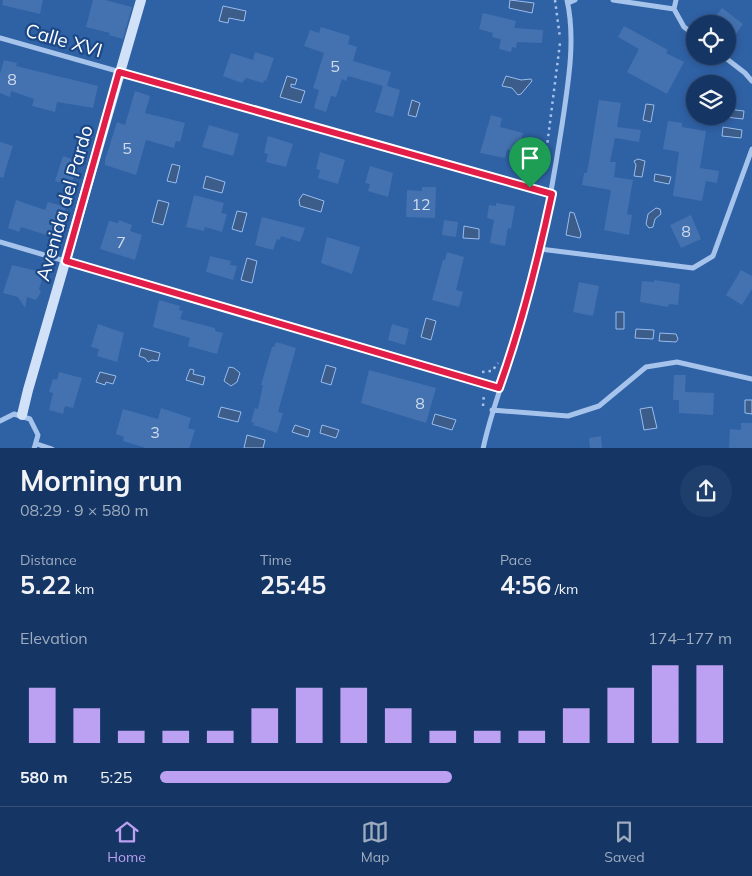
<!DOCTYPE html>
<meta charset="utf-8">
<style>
:root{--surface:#153665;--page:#1e3e6b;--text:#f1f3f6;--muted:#9dabbf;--line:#345079;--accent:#bca0f2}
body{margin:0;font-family:Mulish,sans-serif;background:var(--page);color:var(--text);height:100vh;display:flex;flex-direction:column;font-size:19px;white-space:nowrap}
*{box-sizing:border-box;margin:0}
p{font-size:16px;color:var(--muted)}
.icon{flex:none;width:28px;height:28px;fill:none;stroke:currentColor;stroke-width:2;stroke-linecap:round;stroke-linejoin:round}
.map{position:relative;height:448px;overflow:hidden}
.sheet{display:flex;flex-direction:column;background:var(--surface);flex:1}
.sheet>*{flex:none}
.fabs{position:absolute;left:686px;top:15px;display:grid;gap:10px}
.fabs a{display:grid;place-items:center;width:50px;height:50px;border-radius:50%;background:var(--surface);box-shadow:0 2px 8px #0003,0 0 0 1px var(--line);font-size:25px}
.pin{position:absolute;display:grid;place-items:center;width:42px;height:42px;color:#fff;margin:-51px -21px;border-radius:50% 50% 50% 0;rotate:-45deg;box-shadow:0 0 5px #0007}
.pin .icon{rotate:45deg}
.round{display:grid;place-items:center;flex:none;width:52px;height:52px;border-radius:26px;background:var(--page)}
.summary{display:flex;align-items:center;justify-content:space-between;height:85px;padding:0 20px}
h1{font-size:28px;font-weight:700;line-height:38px}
.metrics{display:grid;grid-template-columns:repeat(3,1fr);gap:8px;height:85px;padding:5px 20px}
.metrics div{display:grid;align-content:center}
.metrics b{font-size:25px;font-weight:700}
.metrics small{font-size:14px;font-weight:400}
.metrics p{font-size:14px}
.chart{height:140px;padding:10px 20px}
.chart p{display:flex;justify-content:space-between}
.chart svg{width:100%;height:90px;margin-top:5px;stroke:var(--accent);stroke-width:6}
ul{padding:0 20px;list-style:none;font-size:16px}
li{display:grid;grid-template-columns:80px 60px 1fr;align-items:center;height:38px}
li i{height:12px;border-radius:6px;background:var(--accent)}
.menu{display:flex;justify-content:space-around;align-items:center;height:70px;border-top:1px solid var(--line);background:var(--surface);font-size:14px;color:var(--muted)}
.menu a{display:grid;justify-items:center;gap:2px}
.menu .selected{color:var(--accent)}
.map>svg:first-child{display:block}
.green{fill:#2f61a5;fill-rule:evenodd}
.water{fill:#3c5c8a;stroke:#98bded}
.building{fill:#4472b0}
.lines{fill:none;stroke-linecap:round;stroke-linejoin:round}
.path{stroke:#a5c3eb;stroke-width:2.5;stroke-dasharray:2.5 4;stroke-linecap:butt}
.street{stroke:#a5c3eb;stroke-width:5}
.secondary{stroke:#d1e1f8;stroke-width:10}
.route-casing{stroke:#fff;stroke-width:10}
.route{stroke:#e11d48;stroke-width:6}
.labels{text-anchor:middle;stroke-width:4.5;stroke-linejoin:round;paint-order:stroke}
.number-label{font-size:16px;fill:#d0dceb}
.street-label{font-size:19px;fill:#fff;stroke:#1c4887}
</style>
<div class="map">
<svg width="752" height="449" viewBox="0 0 752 449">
<rect width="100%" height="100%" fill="#1c4887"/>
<!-- green -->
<path class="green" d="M0 0H752V448H0ZM695 24H728V56H695ZM695 84H728V116H695Z"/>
<!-- water -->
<path class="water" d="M510 0 534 3 532 13 509 8Z
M223 6 246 11 244 21 229 18 228 23 219 21Z
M287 76 297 79 295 85 291 84V87L305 91 301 103 280 97Z
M506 76 521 80 531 79 532 81 521 94 518 95 512 88 502 86Z
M412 100 420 103 416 117 408 115Z
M646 104 654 105 651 122 643 120Z
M728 109 744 111 743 119 726 117Z
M723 127 742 130 741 138 722 136Z
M638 159 645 161 642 177 634 176 636 165 634 161Z
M172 164 180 166 176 183 167 181Z
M655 174 671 177 669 184 654 181Z
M206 176 225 182 222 193 203 188Z
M303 194 324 201 321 212 300 206 299 200Z
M158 200 169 203 163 225 152 222Z
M656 208 660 209 661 214 655 219 653 227 649 228 646 224 648 214Z
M237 211 247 213 242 232 232 229Z
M570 212 574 213 581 234 580 238 566 235Z
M464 226 479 229V239L463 238Z
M247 258 257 261 252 283 241 280Z
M616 312H624V329H616Z
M426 318 436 321 431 340 421 337Z
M636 329 654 330 653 339 635 338Z
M660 333 676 334 678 339 676 342 659 341Z
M141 348 160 353 158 361 152 360 148 362 145 358 139 356Z
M326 365 336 368 331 385 321 382Z
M229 367 234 368 240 373 237 382 231 386 224 381Z
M190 369 194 370 193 374 205 377 203 385 186 380Z
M100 372 116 376 113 384 106 382 105 385 96 382Z
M745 400H752V414L745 413Z
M221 407 241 412 238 422 218 417Z
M652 407 657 428 644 430 640 409Z
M435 414 456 420 452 430 432 424Z
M295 425 310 430 308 437 292 432Z
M322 425 339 430 336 438 320 433Z
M247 435 265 440 263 448H244Z"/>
<!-- building -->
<path class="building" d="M3 0H43L40 14 2 5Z
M93 0H105L132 7 123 39 109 35 110 33 86 27Z
M722 8 743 24 728 45V24H710Z
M483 13 516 21 514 28 543 30 542 43 517 42 516 48 512 47 511 52 499 49 501 39 492 37 493 33 479 29Z
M624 26 668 50 666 53 684 62 667 94 627 72 639 49 618 37Z
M321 27 350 36 348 44 357 47 353 61 391 72 387 86 400 90 393 117 375 112 383 86 348 76 346 81 342 79 336 97 331 96 326 112 314 108 319 90 313 88 324 53 304 46 310 30 319 33Z
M255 52 274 58 266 81 264 80 263 83 246 78 242 83 223 76 231 53 253 60Z
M4 60 17 63 16 66 98 86 93 108 57 102 55 112 32 106 34 99 11 91 10 97 0 93V74Z
M135 91 150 96 145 113 185 123 180 142 176 141 174 148 146 140 136 175 105 165V160L117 122 125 125Z
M599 100 621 103 617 127 641 130 639 142 615 138 610 162H616L614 177 633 180 627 214 632 215 629 235 604 230 611 190 582 185 584 173H587Z
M491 115 502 118 500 127 523 133 520 145 514 143 512 151 507 149 505 158 480 153Z
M668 121 682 123V127L706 131 700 168 719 171 717 183 706 181 702 201 673 196 679 152 663 149Z
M209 125 239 134 233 156 202 147Z
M268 136 293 144 286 167 266 162 268 154 264 153Z
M0 142 13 146 3 178 0 177Z
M320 152 345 160 338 184 318 178 320 170 316 169Z
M63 156 75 160 73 167 76 169 71 186 55 181Z
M370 166 393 173 388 197 368 191 370 184 365 183Z
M422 187H436L435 218 406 217 407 190 422 191Z
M194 195 224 203 221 213 227 214 222 232 205 227 204 231 186 227Z
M16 200 45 210 48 202 66 207 56 238 21 227 19 232 8 228Z
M496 203 515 206 511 229 508 228 505 246 490 243 494 220 487 218 489 205 496 206Z
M691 215 701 239 681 248 670 225Z
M262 217 305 228 300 242 281 236 280 240 277 239 273 250 255 245Z
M119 220 132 225 130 231 142 235 135 260 100 249 109 221 118 223Z
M444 220 458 222 456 237 442 235Z
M327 237 360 247 352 274 321 263Z
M447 252 464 257 456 290 463 292 459 307 432 300 443 260H445Z
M210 256 231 261 230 265 237 266 233 280 206 272Z
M12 265 37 271 43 276 39 289 41 292 36 300 27 297 25 308 18 297 3 293Z
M741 270 752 276V289L742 305 726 295Z
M654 280 680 284 678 305 669 304 668 307 640 302 642 281 654 282Z
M579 282 599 286 593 316 573 312Z
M159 300 180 306 179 310 183 311 180 319 215 328V331L223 333 217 354 188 346 190 338 153 327Z
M98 324 124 333 117 362 97 356 99 349 91 347Z
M392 324 409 329 405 345 388 340Z
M276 342 296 348 278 412 283 413 277 433 253 425 254 423 251 422 255 408 258 409 263 385H261L272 347H274Z
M369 370 436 388 426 423 361 403Z
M59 372 82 378 73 408 65 406 63 414 49 410 53 393 49 392 53 379 57 380Z
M674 375H686L685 392 714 393 713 415 679 413V400H673Z
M161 408 191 418 188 428 195 430 189 449H149L123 441 124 437 116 434 123 409 158 419Z
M741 423H752V449H729L730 429 741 430Z
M601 436 602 449H590L589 438Z"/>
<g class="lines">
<!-- path -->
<path class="path" d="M555 0 560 38
M545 162 560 43
M482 372 492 371 498 363
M483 406 484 394"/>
<!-- street -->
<path class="street" d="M613 0 674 9 684 27 695 35
M568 3 575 0
M674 9 676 0
M0 38 552 194
M723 56 745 73 752 81
M0 242 499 388
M540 249 693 268 713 256 752 149
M492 410 568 416 599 406 646 367 677 362 752 379
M0 421 14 414 30 419 38 435 34 449
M37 444 52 449
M483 449C491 411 505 376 517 340 538 269 551 197 562 125 568 84 576 40 567 0"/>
<!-- secondary -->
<path class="secondary" d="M22 415 28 390 141 0"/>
</g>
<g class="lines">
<!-- route casing -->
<g class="route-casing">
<path id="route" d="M119 72 552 194C538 260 522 324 499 388L66 261Z"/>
</g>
<!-- route -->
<use href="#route" class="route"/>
</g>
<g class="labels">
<!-- number labels -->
<g class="number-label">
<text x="335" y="72">5</text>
<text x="12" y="85">8</text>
<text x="127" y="154">5</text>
<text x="421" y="210">12</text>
<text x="686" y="237">8</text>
<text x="121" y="248">7</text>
<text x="420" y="409">8</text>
<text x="155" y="438">3</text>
</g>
<!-- street labels -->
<g class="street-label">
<text transform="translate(64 40) rotate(16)" y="7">Calle XVI</text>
<text transform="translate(64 203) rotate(-74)" y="7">Avenida del Pardo</text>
</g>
</g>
</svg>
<div class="fabs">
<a><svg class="icon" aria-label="locate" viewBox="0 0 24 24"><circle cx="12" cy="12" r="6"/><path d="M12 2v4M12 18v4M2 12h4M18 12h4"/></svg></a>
<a><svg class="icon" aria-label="layers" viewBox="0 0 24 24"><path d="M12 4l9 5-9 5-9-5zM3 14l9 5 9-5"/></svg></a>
</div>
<div class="pin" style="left:530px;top:188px;background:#1e9e55"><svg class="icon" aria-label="arrive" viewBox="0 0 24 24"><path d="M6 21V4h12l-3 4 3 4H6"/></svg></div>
</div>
<section class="sheet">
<div class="summary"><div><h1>Morning run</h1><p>08:29 · 9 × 580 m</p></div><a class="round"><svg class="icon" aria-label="share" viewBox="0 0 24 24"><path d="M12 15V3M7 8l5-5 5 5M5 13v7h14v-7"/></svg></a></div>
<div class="metrics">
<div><p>Distance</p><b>5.22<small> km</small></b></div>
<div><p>Time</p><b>25:45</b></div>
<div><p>Pace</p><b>4:56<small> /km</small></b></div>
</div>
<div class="chart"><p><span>Elevation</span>174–177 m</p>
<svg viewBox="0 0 160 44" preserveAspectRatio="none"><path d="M5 44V17M15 44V27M25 44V38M35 44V38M45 44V38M55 44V27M65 44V17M75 44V17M85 44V27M95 44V38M105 44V38M115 44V38M125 44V27M135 44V17M145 44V6M155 44V6"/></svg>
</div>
<ul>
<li><b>580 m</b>5:25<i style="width:51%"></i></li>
</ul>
</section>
<nav class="menu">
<a class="selected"><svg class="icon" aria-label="home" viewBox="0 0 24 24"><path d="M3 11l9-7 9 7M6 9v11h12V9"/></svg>Home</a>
<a><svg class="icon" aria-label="map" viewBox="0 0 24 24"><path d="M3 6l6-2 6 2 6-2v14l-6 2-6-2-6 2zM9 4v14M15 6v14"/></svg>Map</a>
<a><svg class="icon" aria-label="saved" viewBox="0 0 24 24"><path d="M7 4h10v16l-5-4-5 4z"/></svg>Saved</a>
</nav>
